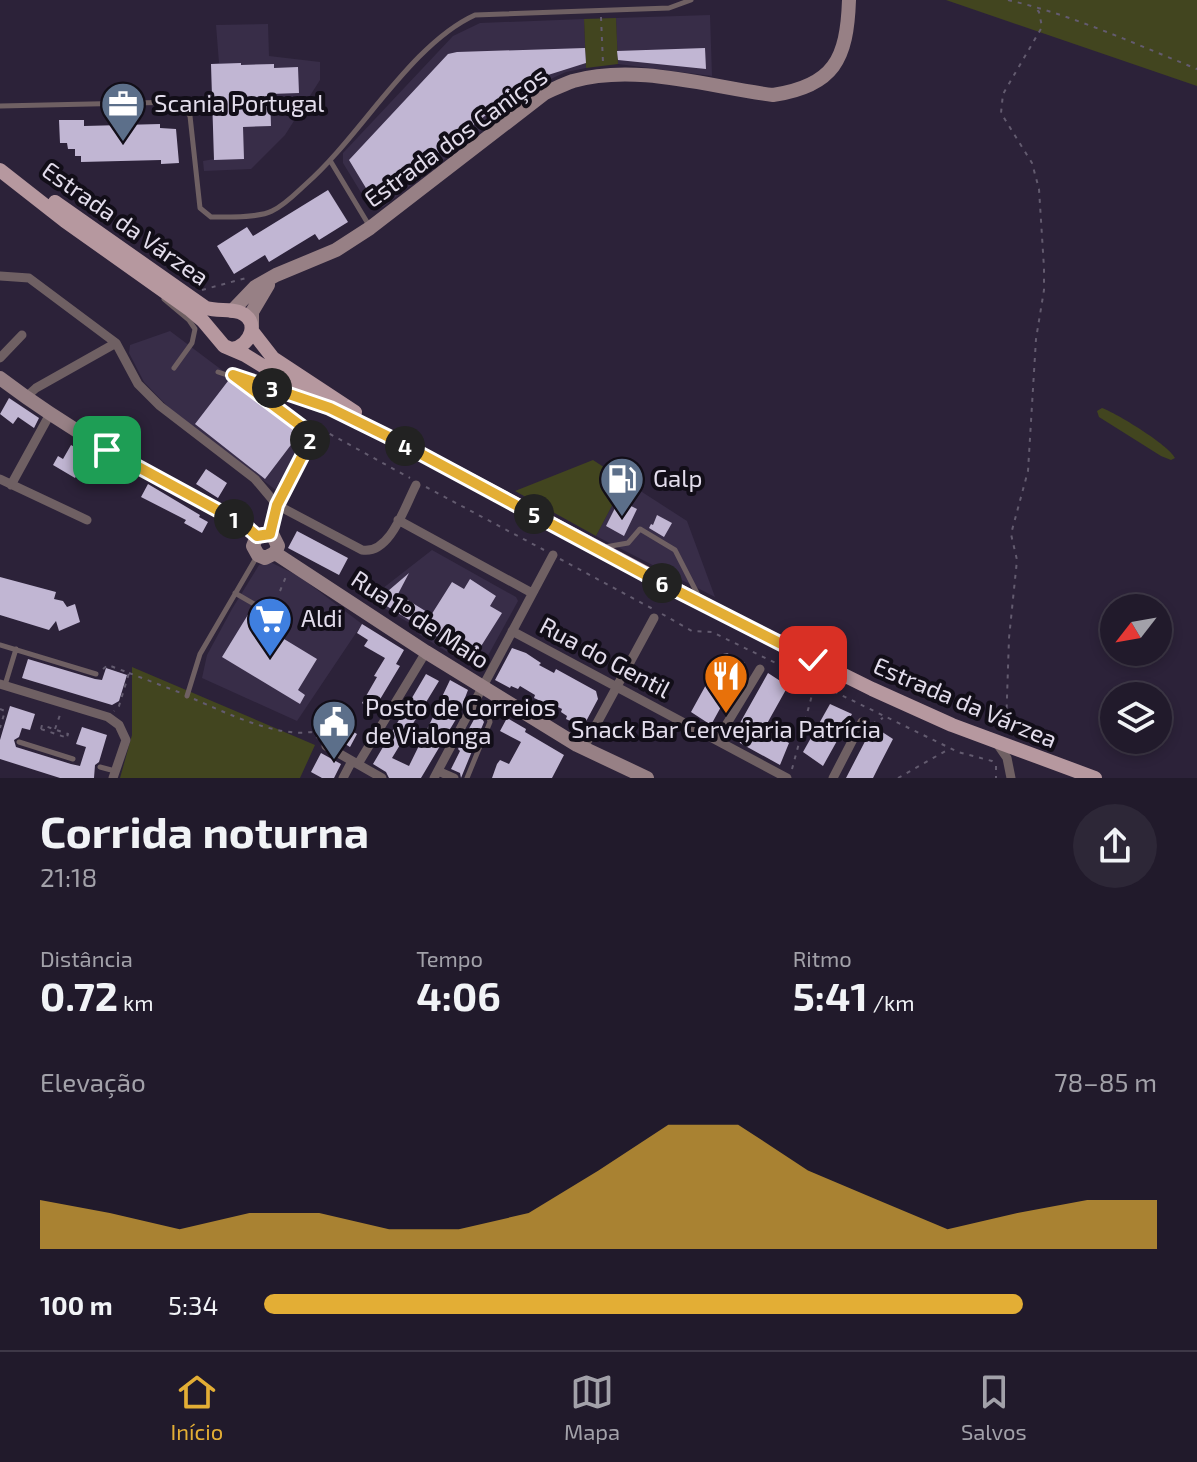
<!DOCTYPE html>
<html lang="pt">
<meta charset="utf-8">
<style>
:root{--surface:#211a2b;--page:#2d2737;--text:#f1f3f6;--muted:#a2a1a9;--line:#3e3847;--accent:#e3ae35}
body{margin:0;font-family:"Exo 2",sans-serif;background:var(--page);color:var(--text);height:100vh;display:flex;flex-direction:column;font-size:30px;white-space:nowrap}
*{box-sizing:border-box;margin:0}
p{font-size:26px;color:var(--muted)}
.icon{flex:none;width:44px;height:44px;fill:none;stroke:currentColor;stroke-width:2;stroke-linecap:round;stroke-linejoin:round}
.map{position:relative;height:778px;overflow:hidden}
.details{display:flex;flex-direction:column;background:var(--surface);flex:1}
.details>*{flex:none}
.needle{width:52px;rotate:239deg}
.buttons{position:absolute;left:1100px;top:594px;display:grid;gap:16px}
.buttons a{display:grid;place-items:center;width:72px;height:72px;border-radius:50%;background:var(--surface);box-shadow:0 4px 12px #0003,0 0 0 2px var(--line);font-size:40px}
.pin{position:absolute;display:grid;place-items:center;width:68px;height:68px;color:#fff;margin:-34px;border-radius:16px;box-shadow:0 4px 12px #0006}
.km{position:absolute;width:40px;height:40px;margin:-20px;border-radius:50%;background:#222;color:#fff;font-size:22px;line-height:40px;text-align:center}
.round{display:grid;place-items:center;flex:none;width:84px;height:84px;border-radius:42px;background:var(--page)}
.summary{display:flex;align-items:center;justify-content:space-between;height:136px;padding:0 40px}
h1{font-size:44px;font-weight:700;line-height:60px}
.figures{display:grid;grid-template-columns:repeat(3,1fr);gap:12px;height:136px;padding:8px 40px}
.figures div{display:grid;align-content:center}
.figures b{font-size:40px;font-weight:700}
.figures small{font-size:22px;font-weight:400}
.figures p{font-size:22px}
.chart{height:224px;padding:16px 40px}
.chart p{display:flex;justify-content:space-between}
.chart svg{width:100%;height:144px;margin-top:8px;fill:var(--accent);opacity:.7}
ul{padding:0 40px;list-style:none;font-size:26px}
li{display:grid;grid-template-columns:128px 96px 1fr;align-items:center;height:60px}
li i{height:20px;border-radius:10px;background:var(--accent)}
.tabs{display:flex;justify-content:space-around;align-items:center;height:112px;border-top:2px solid var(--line);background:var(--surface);font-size:22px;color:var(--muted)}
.tabs a{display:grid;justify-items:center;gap:4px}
.tabs .active{color:var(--accent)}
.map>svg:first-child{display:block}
.built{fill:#382d48}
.green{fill:#42451f}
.building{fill:#c1b6d3}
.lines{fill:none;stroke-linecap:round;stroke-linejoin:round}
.path{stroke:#635b6f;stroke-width:2;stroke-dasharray:4 6;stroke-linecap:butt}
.lane{stroke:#6f6063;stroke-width:5}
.street{stroke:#6f6063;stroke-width:9}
.secondary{stroke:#978085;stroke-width:14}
.primary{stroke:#b6989f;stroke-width:14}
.route-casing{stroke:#fff;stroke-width:16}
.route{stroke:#e3ae35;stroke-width:10}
.labels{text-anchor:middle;stroke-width:8;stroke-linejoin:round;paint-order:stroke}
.poi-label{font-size:24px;fill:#e3ddec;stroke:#120e18;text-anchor:start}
.street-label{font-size:24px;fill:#e3ddec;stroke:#120e18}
</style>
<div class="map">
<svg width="1197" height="778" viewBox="0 0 1197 778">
<rect width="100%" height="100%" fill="#2c2239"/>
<!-- built -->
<path class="built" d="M710 15 712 76 618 64 616 18Z
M584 19 586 68 566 72 542 83 383 207 376 208 368 204 343 163V153L453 36 480 23Z
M268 24 269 56 320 62V80L285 135 251 169 204 171 203 161 214 159 211 64 219 63 216 25Z
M170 331 308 435 277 491 170 409 144 382 129 353 130 345Z
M625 481 687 521 715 597 596 536Z
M432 550 516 597 518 601 479 672 417 633 416 627 369 599Z
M270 562 299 576 362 624 297 721 202 678 207 655 232 609 259 565Z"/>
<!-- green -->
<path class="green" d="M946 0H1197V86Z
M616 18 618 64 586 68 584 19Z
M1102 408C1116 413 1169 445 1175 458L1171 460 1161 456 1099 417 1097 411Z
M593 460 625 481 596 536 515 491Z
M132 667 315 745 300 778H120L132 735Z"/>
<!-- building -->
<path class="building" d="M585 48 586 63 529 81 375 203 349 160 448 54 457 52Z
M705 48 706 69 618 60 617 51Z
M241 63V65L274 64V68L298 67 299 93 270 94 271 126 243 127 244 159 214 160 211 64Z
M59 120H84V126L160 124V128L176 129 179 163 161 164V160L81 162V156H75V149H68L67 143H60Z
M328 190 348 222 319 240 315 234 269 262 265 255 234 274 217 246 247 227 253 236Z
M228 381 235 383 300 433 265 479 195 424Z
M9 398 39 418 34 428 18 417 13 424 0 414Z
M71 445 88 455 75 478 53 465 58 456 63 459Z
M206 469 227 483 218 498 196 484Z
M148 484 200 515 199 517 208 522 202 533 184 523 186 520 141 497Z
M619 500 637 509 624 536 606 526Z
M657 515 672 523 664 537 649 528 651 524 653 525Z
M297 531 348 558 339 575 288 548Z
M409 573 398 594 427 612 419 626 385 605 387 602 381 597Z
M0 577 56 592 54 599 63 601 67 607 75 604 80 622 59 631 56 621 49 630 0 615Z
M470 579 496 596 490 606 502 613 478 651 467 644 462 652 436 636 441 627 428 620 452 582 464 589Z
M249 613 263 622 261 625 317 659 298 690 305 695 300 704 222 657Z
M362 624 404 650 396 664 400 666 373 711 362 703 377 677 374 676 385 658 364 646 368 640 357 633Z
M512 648 526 653 541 663 539 665 554 673 556 669 596 691 598 699 583 727 566 719 567 716 561 712 562 709 546 701 545 703 534 698 535 695 520 686 518 689 511 686 510 688 495 680Z
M727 653 745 663 711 725 691 712 723 654Z
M28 659 95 679 102 680 106 668 127 675 119 701 112 705 22 678Z
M768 673 788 686 764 729 789 743 780 765 740 743 736 730Z
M426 674 439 681 392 758 409 766 434 715 437 717 444 701 441 699 450 680 468 690 463 703 465 704 421 778H389L386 772 373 764Z
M830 704 852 714 823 766 803 752Z
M10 706 35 714 30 730 22 728 19 737 14 740 16 747 71 764 80 766 86 747 76 744 82 727 107 735 99 762 95 765 94 778H60L0 759V740Z
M478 712 484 722 461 778 460 773 451 769 460 751 458 749Z
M507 718 526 729 525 732 564 755 552 778H492L497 764 500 760 509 764 521 742 500 731Z
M337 722 357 734 350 747 329 734Z
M873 726 893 739 879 766 873 778H846Z
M321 753 341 764 334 778H322L311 772Z"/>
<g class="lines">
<!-- path -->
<path class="path" d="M1008 0C1073 15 1135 44 1197 69
M601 17 603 63
M202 290 246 278
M321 429 410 478
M426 487 544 550
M560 559 653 609
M280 591 287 574
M662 614 692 631 712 632 958 752 992 761 996 765V778
M103 669 108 665 129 673 119 706 114 711
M129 673 181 693
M194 699C226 713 276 737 311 732L319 739
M0 709 5 711 0 728
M872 724 883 718
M41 729 42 725 68 734 67 737
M41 729 65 737
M55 729 61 712
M1015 734 1006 727 1009 638 1017 560 1011 534 1028 471 1036 339 1044 290V268L1039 189 1032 163 1001 113 1003 94 1042 27 1039 12 1034 6
M792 769 815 684
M898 778 949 749"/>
<!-- lane -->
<path class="lane" d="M0 106 180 102 190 116 200 208 211 217C227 217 259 218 272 211 285 205 295 194 306 184 360 137 411 44 475 15L669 8 691 0
M331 162 370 227
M164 299 189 320 195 329 192 343 174 368
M218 372 309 402
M237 378 312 435
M605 547 628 543 640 529 675 550 698 595
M235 593 268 612
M0 645 96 674
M5 685 16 649
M187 696 200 654 256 558
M19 742 73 759
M100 767 115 771
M467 778 490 722 488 713 481 707"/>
<!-- street -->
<path class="street" d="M0 276 29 278 116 343 138 384 160 406 255 479 277 505 362 550C390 555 405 506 416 485
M0 358 22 335
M26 397 36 388 116 343
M0 479 87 520
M11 485 50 414
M398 520 532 593
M270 534 277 505 313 435
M512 631 787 778
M0 684 108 717 119 725 126 740 113 778
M717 740 760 669
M998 745 1007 758 1011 778
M326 746 382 778
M583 749 654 618
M358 764 426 652
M438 771 454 778
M343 778 352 761
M434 778 553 555
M833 778 862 722"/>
<!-- secondary -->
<path class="secondary" d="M232 311 255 287 276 275 336 250 370 228 545 93C554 89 564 84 573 81 637 63 709 87 773 95 834 86 847 59 849 0
M252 327V312L268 285
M0 378C76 436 160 479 243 524L257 536
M257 536 253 546 258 555 265 558 275 553
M257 536 267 533 273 536 278 546 275 553
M275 553 426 652 577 745 647 778"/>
<!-- primary -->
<path class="primary" d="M0 170 65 221 189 309 203 321 224 346 245 355 330 408 395 440 753 630 872 689 952 725 1095 778
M55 202 206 308C217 311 229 309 239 312 261 320 251 346 232 349
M252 331 273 358 355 412"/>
</g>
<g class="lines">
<!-- route casing -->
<g class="route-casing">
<path id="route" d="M107 450 243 524 257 536 270 534 277 505 313 435 233 375 330 408 395 440 644 574 813 660"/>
</g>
<!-- route -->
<use href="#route" class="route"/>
</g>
<!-- icons -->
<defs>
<g id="office-pin" transform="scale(2.3)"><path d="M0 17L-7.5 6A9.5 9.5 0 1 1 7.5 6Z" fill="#5c6f8a" stroke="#120e18"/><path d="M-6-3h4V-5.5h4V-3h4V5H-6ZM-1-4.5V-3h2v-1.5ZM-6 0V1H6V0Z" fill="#fff"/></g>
<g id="fuel-pin" transform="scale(2.3)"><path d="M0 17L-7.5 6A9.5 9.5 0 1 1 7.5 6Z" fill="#5c6f8a" stroke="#120e18"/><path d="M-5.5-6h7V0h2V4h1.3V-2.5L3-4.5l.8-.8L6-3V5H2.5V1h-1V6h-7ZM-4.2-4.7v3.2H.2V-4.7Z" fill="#fff"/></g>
<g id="supermarket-pin" transform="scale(2.3)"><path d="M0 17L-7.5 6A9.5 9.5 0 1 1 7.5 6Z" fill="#3f7fe0" stroke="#120e18"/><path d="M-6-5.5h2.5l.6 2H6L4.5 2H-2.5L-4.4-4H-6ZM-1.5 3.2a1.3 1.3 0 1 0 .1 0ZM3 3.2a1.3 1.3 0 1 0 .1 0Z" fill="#fff"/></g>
<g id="restaurant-pin" transform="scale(2.3)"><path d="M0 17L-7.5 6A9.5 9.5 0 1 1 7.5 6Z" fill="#e8710a" stroke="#120e18"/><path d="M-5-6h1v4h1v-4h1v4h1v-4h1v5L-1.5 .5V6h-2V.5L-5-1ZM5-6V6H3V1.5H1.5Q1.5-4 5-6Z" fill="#fff"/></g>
<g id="civic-pin" transform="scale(2.3)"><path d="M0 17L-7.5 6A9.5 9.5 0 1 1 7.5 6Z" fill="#5c6f8a" stroke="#120e18"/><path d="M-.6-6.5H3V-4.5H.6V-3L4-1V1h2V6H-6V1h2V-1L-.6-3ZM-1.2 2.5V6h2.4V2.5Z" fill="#fff"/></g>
</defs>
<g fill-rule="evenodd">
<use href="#office-pin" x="123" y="104"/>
<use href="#fuel-pin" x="622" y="479"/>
<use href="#supermarket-pin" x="270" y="619"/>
<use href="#restaurant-pin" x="726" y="676"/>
<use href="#civic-pin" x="334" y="722"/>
</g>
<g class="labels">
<!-- poi labels -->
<g class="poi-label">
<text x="154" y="112">Scania Portugal</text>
<text x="653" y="487">Galp</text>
<text x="301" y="627">Aldi</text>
<text x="365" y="716">Posto de Correios<tspan x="365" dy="28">de Vialonga</tspan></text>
<text x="726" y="738" text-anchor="middle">Snack Bar Cervejaria Patrícia</text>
</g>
<!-- street labels -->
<g class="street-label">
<text transform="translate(456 138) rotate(-36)" y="8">Estrada dos Caniços</text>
<text transform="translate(125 224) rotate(35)" y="8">Estrada da Várzea</text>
<text transform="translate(420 620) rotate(33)" y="8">Rua 1º de Maio</text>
<text transform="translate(605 658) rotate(28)" y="8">Rua do Gentil</text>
<text transform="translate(965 703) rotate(23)" y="8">Estrada da Várzea</text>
</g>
</g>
</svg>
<div class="buttons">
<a><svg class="needle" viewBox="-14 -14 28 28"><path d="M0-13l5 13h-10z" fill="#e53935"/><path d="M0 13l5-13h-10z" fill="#a2a1a9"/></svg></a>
<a><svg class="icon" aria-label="layers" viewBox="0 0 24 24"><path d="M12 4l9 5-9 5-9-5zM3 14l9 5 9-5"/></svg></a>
</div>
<div class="pin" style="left:107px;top:450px;background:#1e9e55"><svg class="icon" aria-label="arrive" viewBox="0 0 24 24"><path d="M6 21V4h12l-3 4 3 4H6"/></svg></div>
<div class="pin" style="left:813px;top:660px;background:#d93025"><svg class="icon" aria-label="check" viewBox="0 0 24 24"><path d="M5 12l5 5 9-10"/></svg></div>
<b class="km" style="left:234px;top:519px">1</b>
<b class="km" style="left:310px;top:440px">2</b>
<b class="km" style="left:272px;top:388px">3</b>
<b class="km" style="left:405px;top:446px">4</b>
<b class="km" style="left:534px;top:514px">5</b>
<b class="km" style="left:662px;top:583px">6</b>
</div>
<section class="details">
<div class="summary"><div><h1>Corrida noturna</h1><p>21:18</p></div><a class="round"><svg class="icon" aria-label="share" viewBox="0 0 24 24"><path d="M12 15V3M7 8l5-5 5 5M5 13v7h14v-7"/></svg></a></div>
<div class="figures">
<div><p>Distância</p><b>0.72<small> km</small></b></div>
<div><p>Tempo</p><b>4:06</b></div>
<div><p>Ritmo</p><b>5:41<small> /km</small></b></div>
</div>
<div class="chart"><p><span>Elevação</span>78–85 m</p>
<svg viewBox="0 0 160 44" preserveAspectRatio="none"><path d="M0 44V29L10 33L20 38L30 33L40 33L50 38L60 38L70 33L80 20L90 6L100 6L110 20L120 29L130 38L140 33L150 29L160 29V44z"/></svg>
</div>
<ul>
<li><b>100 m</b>5:34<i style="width:85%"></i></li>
</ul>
</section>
<nav class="tabs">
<a class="active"><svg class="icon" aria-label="home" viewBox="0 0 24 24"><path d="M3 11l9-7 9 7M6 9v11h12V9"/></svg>Início</a>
<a><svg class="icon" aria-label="map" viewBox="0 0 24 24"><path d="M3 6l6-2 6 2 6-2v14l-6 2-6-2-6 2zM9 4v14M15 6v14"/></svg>Mapa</a>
<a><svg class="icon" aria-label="saved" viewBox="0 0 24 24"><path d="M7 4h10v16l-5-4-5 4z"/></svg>Salvos</a>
</nav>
